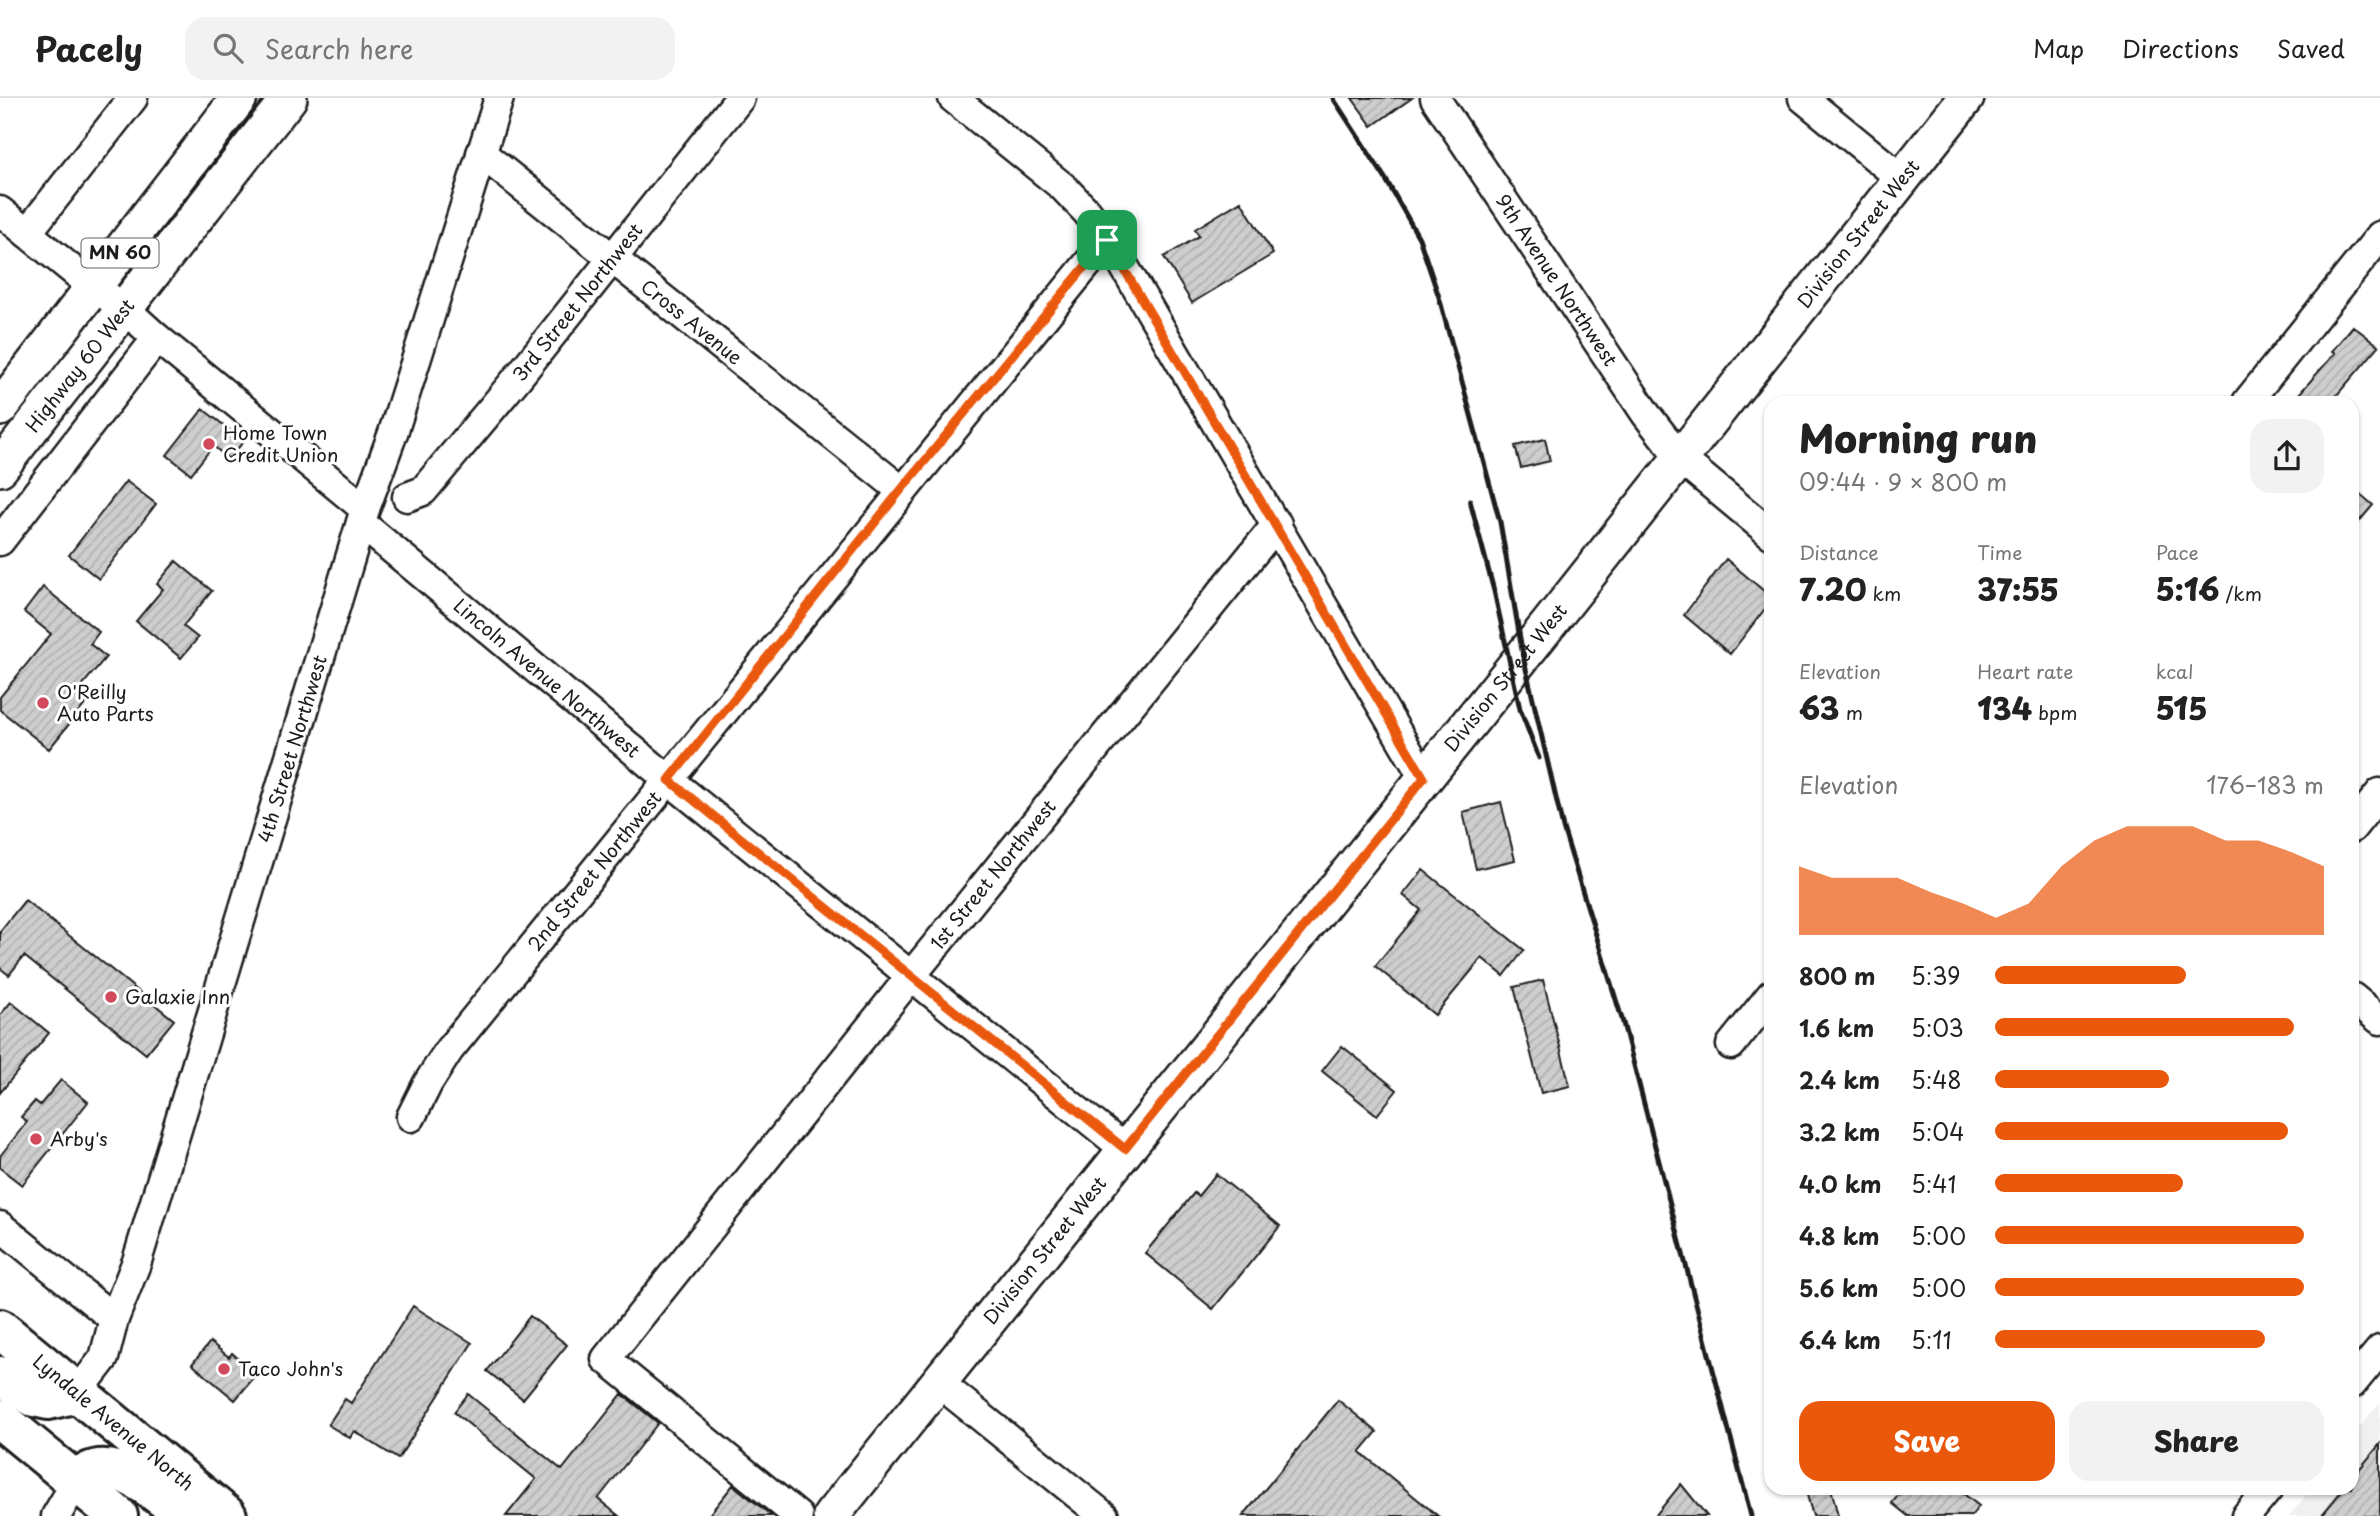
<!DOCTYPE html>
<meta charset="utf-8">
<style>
:root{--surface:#fff;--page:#f2f2f2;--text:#222;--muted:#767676;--line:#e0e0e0;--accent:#ea580c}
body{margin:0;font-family:"Playpen Sans",sans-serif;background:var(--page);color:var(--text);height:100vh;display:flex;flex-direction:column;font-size:26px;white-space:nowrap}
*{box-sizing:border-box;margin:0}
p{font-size:23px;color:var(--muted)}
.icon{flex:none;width:38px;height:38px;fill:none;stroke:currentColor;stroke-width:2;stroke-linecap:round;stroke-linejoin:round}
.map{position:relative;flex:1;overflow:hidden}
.panel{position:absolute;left:1764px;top:298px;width:595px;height:1099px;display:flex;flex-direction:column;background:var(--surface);border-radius:21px;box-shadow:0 2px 5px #0004}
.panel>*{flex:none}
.pin{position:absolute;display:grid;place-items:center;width:60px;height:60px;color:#fff;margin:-30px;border-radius:14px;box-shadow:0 4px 10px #0006}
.round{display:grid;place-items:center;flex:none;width:74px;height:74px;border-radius:21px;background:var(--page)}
.headline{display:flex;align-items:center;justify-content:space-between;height:119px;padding:0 35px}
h1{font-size:38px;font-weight:800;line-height:52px}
.figures{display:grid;grid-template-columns:repeat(3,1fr);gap:10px;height:119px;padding:7px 35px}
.figures div{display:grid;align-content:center}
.figures b{font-size:30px;font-weight:800}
.figures small{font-size:19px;font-weight:400}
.figures p{font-size:19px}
.chart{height:196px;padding:14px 35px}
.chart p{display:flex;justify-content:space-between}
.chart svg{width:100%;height:126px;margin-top:7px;fill:var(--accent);opacity:.7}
.button{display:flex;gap:14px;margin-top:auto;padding:14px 35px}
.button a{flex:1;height:80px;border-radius:21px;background:var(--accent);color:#fff;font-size:28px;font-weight:800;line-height:80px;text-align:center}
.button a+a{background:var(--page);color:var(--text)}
ul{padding:0 35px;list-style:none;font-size:23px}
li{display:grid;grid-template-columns:112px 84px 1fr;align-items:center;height:52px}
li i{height:18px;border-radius:9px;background:var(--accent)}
header{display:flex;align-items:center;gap:42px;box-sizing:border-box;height:98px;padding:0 35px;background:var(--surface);border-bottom:2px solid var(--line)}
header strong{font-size:33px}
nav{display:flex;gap:38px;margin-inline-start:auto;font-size:24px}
.search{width:490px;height:63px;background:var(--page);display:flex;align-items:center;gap:18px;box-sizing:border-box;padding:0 24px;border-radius:21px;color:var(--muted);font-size:26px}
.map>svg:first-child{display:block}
.built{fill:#f0f0f0}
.building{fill:url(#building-hatch);stroke:#1c1c1c;stroke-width:2}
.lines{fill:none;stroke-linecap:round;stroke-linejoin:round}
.minor-casing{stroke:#1c1c1c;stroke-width:33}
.major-casing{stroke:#1c1c1c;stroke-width:40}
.highway-casing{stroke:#1c1c1c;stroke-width:44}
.minor{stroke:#fff;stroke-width:28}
.major{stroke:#fff;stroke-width:35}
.highway{stroke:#fff;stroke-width:38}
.rail{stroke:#1c1c1c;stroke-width:5}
.route-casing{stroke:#fff;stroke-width:14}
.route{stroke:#ea580c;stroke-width:9}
.poi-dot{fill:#d1495b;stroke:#fff;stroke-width:2.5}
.labels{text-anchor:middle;stroke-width:6;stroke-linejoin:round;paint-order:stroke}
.shield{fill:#fff;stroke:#606060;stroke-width:2}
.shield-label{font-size:18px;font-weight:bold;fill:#1c1c1c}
.street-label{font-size:19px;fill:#1c1c1c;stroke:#fff}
.poi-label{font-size:19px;fill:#1c1c1c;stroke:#fff;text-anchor:start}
</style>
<header>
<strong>Pacely</strong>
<div class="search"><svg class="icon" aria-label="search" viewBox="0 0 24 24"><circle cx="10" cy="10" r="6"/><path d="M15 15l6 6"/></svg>Search here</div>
<nav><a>Map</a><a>Directions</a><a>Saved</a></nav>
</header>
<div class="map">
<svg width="2380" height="1418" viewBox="0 0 2380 1418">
<defs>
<pattern id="building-hatch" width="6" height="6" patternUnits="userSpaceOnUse" patternTransform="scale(1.75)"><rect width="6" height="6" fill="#cecece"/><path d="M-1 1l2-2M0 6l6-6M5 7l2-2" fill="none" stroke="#b0b0b0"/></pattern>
</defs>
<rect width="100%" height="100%" fill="#fff"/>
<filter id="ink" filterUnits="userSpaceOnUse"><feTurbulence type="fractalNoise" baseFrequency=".0143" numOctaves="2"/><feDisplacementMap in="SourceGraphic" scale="14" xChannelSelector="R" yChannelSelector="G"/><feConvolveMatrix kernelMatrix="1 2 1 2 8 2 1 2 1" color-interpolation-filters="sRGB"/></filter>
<g filter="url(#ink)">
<!-- built -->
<path class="built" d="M2380 1304V1418H2289L2312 1390H2352V1339Z"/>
<!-- building -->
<path class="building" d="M1352 0H1412L1372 28Z
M1241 103 1273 156 1192 205 1164 159 1199 138 1195 131Z
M2353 228 2379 248 2331 304H2292L2335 255 2332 253Z
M203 311 244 343 229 361 213 348 191 376 167 357Z
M1545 341 1550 363 1521 370 1515 348Z
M126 383 156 406 99 481 69 457Z
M2352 389 2373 407 2352 432Z
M1726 461 1771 499V503L1730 556 1684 517Z
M176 463 212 493 183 528 198 540 181 560 136 523 163 491 157 486Z
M43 489 99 534 90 546 106 559 80 590 91 599 49 651 0 612V599L51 536 24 514Z
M1501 704 1515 762 1476 771 1463 714Z
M1423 772 1524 852 1504 878 1482 860 1435 917 1375 868 1421 812 1403 797Z
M25 802 174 922 146 956 24 858 9 877 0 870V833Z
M1543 882 1570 988 1541 995 1514 889Z
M11 904 49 935 0 995V917Z
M1342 948 1397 992 1377 1017 1322 973Z
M61 982 88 1004 22 1087 0 1070V1058L27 1024 21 1019 35 1003 40 1007Z
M1216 1076 1280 1128 1213 1211 1145 1155 1194 1095 1198 1098Z
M413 1208 472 1245 398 1361 354 1333 350 1340 328 1327 345 1301 351 1305Z
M530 1218 567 1247 523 1301 487 1273Z
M210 1244 229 1259 232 1255 257 1276 235 1302 192 1266Z
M468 1296 562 1372 622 1296 658 1325 598 1401 619 1418H506L536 1381 454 1314Z
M1338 1302 1377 1334 1360 1354 1438 1418H1243Z
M2380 1346V1418H2321L2344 1390H2352V1380Z
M1681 1386 1707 1418H1655Z
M733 1387 772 1418H708Z
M1805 1390H1831L1838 1418H1813Z
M1904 1390H1956L1979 1408 1971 1418H1908L1892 1405Z"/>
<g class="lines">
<!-- minor casing -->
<g class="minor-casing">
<g id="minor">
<path d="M953 0 1063 89 1087 114 1111 146 1424 680"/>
<path id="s1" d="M1435 0 1646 316 1681 361 1771 436"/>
<path d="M1803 0 1902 81"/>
<path id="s2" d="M481 55 901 392"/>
<path d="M0 113 81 179 125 211 157 240 365 411"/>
<path d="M27 135 133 0"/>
<path d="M2247 304 2380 138"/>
<path id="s3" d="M407 399 423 393 519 278 740 0"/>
<path id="s4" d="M361 425 669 682 1125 1051"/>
<path d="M0 443 157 240"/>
<path d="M2352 730 2380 695"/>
<path d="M2352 899 2380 922"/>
<path d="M1731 947 1771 897"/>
<path id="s5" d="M411 1019 428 985 449 952C669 683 886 411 1107 142"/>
<path d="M0 1128 114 1221"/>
<path d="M938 1284 1104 1418"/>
<path d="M2352 1286 2380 1252"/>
<path id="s6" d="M77 1295 104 1260 114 1221 137 1163 365 411 393 335 499 0"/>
<path d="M56 1418 76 1384"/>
<path id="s7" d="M798 1418 606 1261 911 878 1277 426"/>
<path d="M2246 1418 2269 1390"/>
</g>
</g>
<!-- major casing -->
<g class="major-casing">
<g id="major">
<path d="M0 310 239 0"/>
<path id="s8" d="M0 370 289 0"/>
<path id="s9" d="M831 1418 1548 527 1966 0"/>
</g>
</g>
<!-- highway casing -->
<g class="highway-casing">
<g id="highway">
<path id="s10" d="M0 1231 227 1418"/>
<path d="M0 1278 34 1299 48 1302 77 1295"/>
<path d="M0 1321 118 1418"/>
<path d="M76 1384C80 1381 85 1377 89 1374 119 1359 164 1401 186 1418"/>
</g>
</g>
<!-- minor -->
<use href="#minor" class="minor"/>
<!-- major -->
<use href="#major" class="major"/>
<!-- highway -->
<use href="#highway" class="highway"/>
<!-- rail -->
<path class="rail" d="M1333 0 1385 80 1419 140 1439 199 1500 424 1523 558 1563 730 1622 921 1751 1418
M1470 403 1494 493 1520 611 1539 660"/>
</g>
</g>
<g class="lines" filter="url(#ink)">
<!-- route casing -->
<g class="route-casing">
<path id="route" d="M1107 142 1424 680 1125 1051 669 682 901 392Z"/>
</g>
<!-- route -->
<use href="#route" class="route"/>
</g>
<!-- markers -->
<g class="poi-dot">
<circle cx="209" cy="346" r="7"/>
<circle cx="43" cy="605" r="7"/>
<circle cx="111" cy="899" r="7"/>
<circle cx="36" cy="1041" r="7"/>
<circle cx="224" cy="1271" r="7"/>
</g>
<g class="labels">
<!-- shield labels -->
<rect class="shield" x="81.5" y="140.5" width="77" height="29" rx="5"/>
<g class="shield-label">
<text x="120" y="161">MN 60</text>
</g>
<!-- street labels -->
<g class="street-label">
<text dy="7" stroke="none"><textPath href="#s9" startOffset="1643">Division Street West</textPath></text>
<text dy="7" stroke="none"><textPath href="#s1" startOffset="219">9th Avenue Northwest</textPath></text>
<text dy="7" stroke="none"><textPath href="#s3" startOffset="261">3rd Street Northwest</textPath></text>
<text dy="7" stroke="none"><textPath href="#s2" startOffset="270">Cross Avenue</textPath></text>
<text dy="7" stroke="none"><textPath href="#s8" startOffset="130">Highway 60 West</textPath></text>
<text dy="7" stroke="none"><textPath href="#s4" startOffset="242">Lincoln Avenue Northwest</textPath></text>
<text dy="7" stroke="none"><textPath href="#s9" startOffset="1076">Division Street West</textPath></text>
<text dy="7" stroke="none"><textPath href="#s6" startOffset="682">4th Street Northwest</textPath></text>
<text dy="7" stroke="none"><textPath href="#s5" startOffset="308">2nd Street Northwest</textPath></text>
<text dy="7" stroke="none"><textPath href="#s7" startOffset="868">1st Street Northwest</textPath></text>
<text dy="7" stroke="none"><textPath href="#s9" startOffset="341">Division Street West</textPath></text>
<text dy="7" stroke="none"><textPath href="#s10" startOffset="147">Lyndale Avenue North</textPath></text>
</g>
<!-- poi labels -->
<g class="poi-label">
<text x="223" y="342">Home Town<tspan x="223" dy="22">Credit Union</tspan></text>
<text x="57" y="601">O'Reilly<tspan x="57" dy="22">Auto Parts</tspan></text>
<text x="125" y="906">Galaxie Inn</text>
<text x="50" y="1048">Arby's</text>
<text x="238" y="1278">Taco John's</text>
</g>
</g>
</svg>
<div class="pin" style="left:1107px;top:142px;background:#1e9e55"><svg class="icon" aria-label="arrive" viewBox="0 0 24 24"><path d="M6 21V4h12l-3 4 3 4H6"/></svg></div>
<section class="panel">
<div class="headline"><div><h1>Morning run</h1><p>09:44 · 9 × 800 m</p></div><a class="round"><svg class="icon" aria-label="share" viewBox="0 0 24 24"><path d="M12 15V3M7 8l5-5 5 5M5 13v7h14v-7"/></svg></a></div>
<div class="figures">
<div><p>Distance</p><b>7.20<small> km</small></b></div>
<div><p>Time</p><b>37:55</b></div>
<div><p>Pace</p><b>5:16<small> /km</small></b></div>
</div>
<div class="figures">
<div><p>Elevation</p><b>63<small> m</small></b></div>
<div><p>Heart rate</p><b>134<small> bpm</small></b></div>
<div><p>kcal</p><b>515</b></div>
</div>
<div class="chart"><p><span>Elevation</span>176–183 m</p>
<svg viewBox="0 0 160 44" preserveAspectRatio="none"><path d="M0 44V20L10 24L20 24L30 24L40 29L50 33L60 38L70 33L80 20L90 11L100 6L110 6L120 6L130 11L140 11L150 15L160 20V44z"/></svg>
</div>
<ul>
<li><b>800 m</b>5:39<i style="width:58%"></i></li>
<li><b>1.6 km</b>5:03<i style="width:91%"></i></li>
<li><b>2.4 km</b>5:48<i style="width:53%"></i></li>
<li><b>3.2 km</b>5:04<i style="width:89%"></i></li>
<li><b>4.0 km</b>5:41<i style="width:57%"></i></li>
<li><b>4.8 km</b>5:00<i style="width:94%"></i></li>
<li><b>5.6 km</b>5:00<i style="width:94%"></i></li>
<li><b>6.4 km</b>5:11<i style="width:82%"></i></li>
</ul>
<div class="button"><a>Save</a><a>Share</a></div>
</section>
</div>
